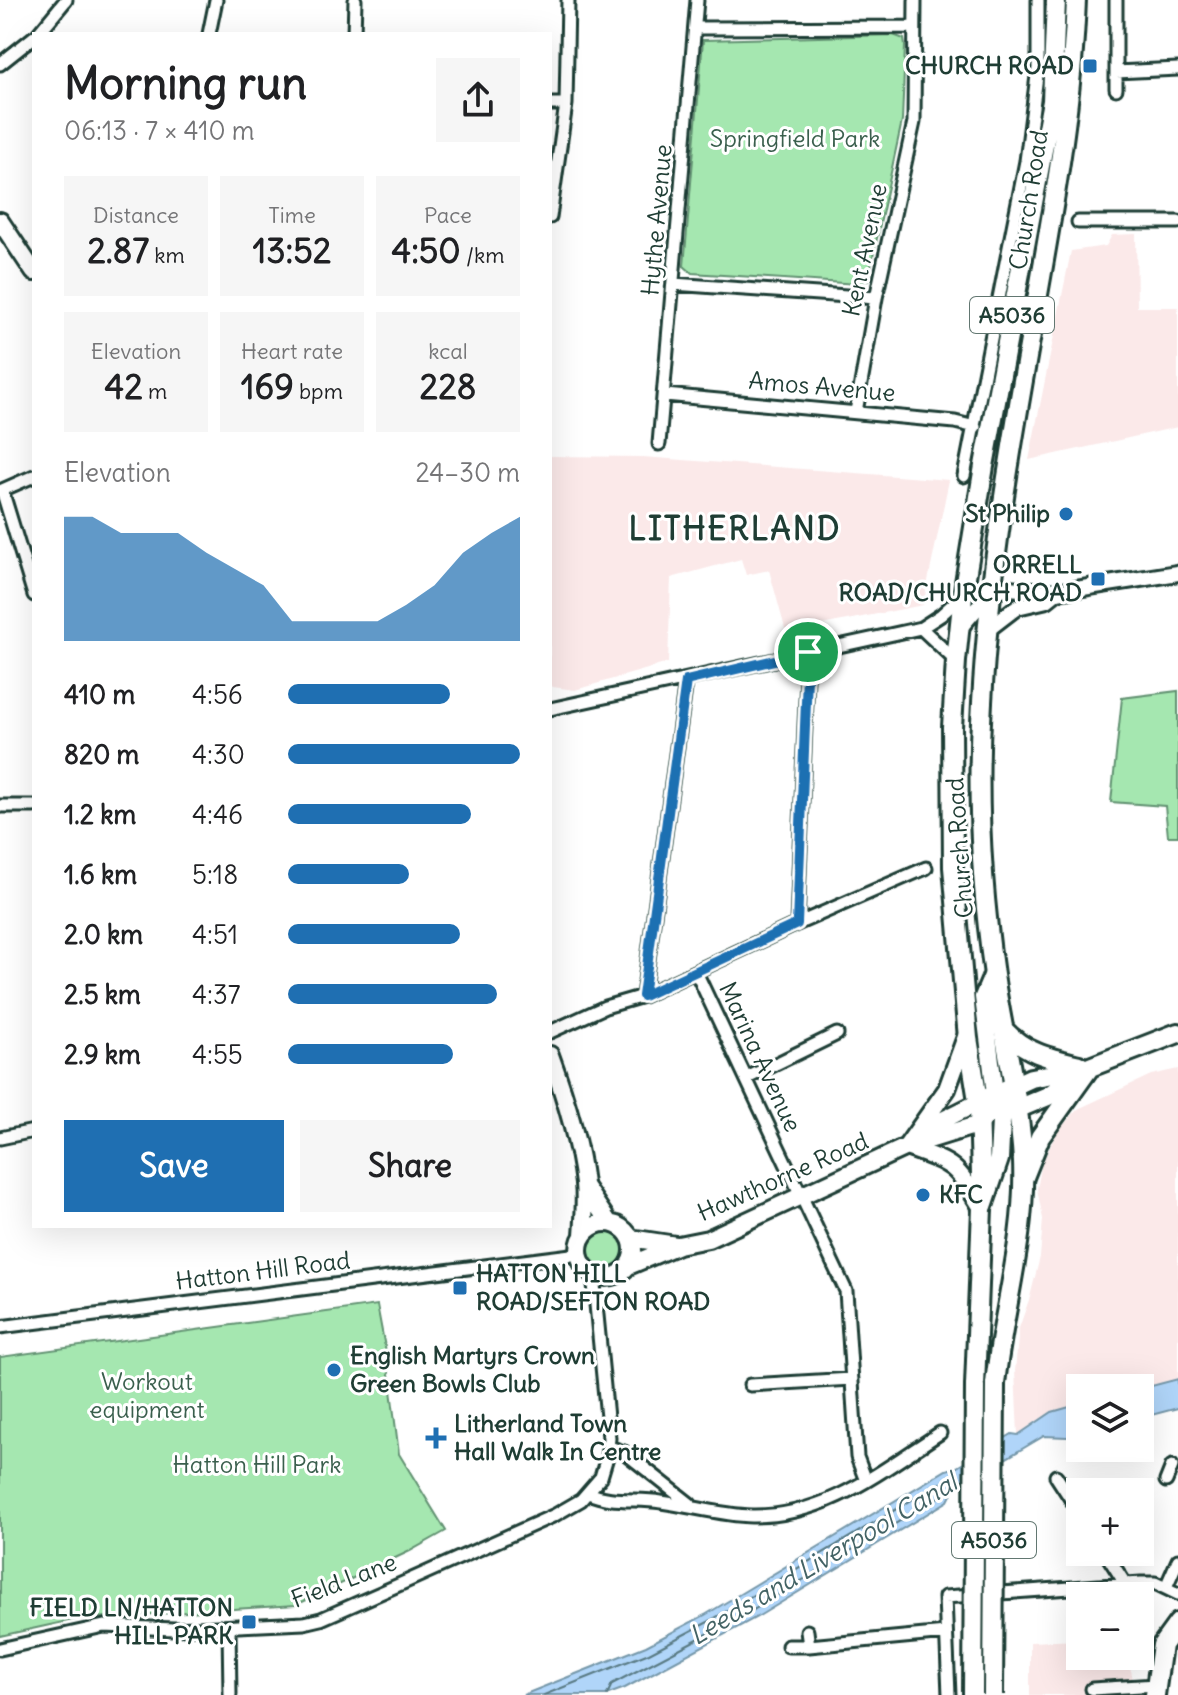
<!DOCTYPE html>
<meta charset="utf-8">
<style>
:root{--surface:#fff;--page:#f6f6f6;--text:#202124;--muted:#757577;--accent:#1f6fb2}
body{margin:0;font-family:Delius,sans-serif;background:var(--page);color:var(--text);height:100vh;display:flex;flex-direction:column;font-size:30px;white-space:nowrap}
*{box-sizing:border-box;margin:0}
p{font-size:26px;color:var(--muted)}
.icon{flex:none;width:44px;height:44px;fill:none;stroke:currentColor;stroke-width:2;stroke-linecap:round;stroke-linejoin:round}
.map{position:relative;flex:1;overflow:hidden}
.side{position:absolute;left:32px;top:32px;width:520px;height:1196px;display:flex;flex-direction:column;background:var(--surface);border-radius:0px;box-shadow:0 8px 32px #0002}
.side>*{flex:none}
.buttons{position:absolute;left:1066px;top:1374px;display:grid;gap:16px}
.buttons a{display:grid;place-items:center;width:88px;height:88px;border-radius:0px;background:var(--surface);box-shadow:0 8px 32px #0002;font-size:40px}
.pin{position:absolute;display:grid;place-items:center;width:68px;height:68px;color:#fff;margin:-34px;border:4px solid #fff;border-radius:50%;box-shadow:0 2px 8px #0007}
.round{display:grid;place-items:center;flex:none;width:84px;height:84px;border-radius:0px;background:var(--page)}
.headline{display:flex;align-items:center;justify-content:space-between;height:136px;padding:0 32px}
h1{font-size:44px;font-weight:800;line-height:60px}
.metrics{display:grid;grid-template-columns:repeat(3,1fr);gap:12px;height:136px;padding:8px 32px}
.metrics div{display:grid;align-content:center;border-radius:0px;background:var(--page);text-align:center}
.metrics b{font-size:34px;font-weight:800}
.metrics small{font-size:22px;font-weight:400}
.metrics p{font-size:22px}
.chart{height:224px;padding:16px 32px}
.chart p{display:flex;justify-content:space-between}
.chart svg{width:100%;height:144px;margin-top:8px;fill:var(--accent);opacity:.7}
.action{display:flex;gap:16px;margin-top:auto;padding:16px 32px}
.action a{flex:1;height:92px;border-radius:0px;background:var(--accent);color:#fff;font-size:32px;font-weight:800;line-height:92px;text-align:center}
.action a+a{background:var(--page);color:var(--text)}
ul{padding:0 32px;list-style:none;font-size:26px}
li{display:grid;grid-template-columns:128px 96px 1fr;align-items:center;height:60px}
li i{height:20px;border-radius:10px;background:var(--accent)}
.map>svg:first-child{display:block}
.built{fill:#fbe9e9}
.green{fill:#a5e7b0;stroke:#629272;stroke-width:2}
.water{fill:#b0d5f9;stroke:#7698aa;stroke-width:2}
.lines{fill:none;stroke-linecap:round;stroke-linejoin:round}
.shore{stroke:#597a83;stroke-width:2}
.minor-casing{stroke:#1f3d34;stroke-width:17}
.tertiary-casing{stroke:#1f3d34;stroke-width:20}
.secondary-casing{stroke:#1f3d34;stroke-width:22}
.primary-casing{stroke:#1f3d34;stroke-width:24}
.trunk-casing{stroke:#1f3d34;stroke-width:24}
.minor{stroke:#fff;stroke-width:11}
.tertiary{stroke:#fff;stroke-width:14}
.secondary{stroke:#fff;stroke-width:16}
.primary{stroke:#fff;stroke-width:18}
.trunk{stroke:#fff;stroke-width:18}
.trunk-bridge-casing{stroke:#1f3d34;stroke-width:24;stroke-linecap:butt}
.trunk-bridge{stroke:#fff;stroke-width:18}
.route-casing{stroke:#fff;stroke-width:16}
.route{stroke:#1f6fb2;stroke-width:10}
.poi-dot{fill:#1f6fb2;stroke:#fff;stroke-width:3}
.labels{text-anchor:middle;stroke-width:6;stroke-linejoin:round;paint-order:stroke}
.shield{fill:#fff;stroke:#627771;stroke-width:2}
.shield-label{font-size:22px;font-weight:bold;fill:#1f3d34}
.poi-label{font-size:24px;font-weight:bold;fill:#1f3d34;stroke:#fff;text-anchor:end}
.park-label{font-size:24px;fill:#3a5f4d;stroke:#fff}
.street-label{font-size:24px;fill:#1f3d34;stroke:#fff}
.water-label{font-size:26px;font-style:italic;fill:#436365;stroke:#fff}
.district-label{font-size:32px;font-weight:bold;letter-spacing:2px;fill:#1f3d34;stroke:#fff}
</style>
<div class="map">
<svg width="1178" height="1695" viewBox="0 0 1178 1695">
<rect width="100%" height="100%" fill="#fff"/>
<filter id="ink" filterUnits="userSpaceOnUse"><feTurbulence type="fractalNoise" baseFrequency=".0125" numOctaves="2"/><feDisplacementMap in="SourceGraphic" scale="16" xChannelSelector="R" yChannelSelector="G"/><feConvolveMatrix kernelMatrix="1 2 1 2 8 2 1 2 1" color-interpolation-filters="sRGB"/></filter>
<g filter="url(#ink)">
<!-- built -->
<path class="built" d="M1136 234 1137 307H1178V427L1029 460 1071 251 1106 246 1112 235Z
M550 456 643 457 949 480 923 605 786 632 769 570 746 575 741 559 671 578 668 663 575 690 553 687 550 684Z
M1178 1069V1379L1140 1389 1080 1388V1404L1052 1412 1018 1435 1015 1371 1019 1328 1030 1297 1040 1257 1043 1219 1037 1189 1042 1163 1057 1132 1078 1109 1151 1075Z
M1077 1600H1080V1656H1128L1136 1695H1030V1642L1079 1640Z"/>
<!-- green -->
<path class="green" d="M893 35 904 39 905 46 902 121 868 280 858 284 692 273 684 266 703 40Z
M1178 691V836H1168L1165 806 1111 802 1122 698Z
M587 1250a19 19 0 1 1 38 0a19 19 0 1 1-38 0Z
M377 1305 387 1358 399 1454 446 1531 410 1551 296 1605 77 1619 0 1636V1357Z"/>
<!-- water -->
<path class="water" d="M1178 1379V1408L1140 1418V1389Z
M1080 1404V1434L1067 1437 1044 1436 954 1489 948 1501 759 1616 625 1688 606 1695H523L646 1646 705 1615 946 1470 957 1467 1012 1434 1018 1435 1052 1412Z"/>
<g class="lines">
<!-- shore -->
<path class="shore" d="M544 1695 649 1653 708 1622 940 1483 946 1484 941 1496 755 1609 612 1684 607 1695"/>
<!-- minor casing -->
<g class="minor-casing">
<path id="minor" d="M1116 0V89
M696 28 914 27
M38 34 66 0
M209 34 216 0
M354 34 355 0
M0 64 34 37
M1116 72 1178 69
M550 104H566
M550 217 566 104 568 0
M1078 222H1178
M673 284 876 298
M665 395 955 422 975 427
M856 412 876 298 914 122 915 0
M659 444 697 0
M964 476 1026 161 1038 68V0
M2 490 34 595
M0 491 34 476
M921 628 956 661
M550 709 921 628 941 615 963 595
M0 806H34
M797 924 808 652
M696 972 846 1291 857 1457 866 1481
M643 996 686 681
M550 1032 605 1007 643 996 797 924 926 868
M747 1078 837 1034
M0 1138 34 1131
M0 1327 579 1254
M750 1385 852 1379
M609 1447 624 1452 690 1504
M1056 1476 1080 1513
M1166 1481 1172 1466
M589 1493C610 1503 638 1498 661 1502 691 1506 722 1515 752 1516 826 1517 881 1471 940 1433
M1105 1552 1126 1585
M1166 1587 1178 1560
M229 1628 230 1695
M807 1631 809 1646
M788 1646H809L946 1633
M0 1649 104 1626 174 1629 304 1623 321 1619 403 1583 555 1515 581 1500 601 1477 607 1457 609 1438 593 1274
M1092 1689 1156 1685
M949 1695 945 1597 1141 1583H1155L1178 1594"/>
</g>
<!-- tertiary casing -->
<g class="tertiary-casing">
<path id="tertiary" d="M959 629 991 592 1008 588 1057 592 1178 573
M987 630 1017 607 1047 600 1057 592"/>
</g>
<!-- secondary casing -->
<g class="secondary-casing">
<path id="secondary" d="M0 221 34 272
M550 1055C565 1096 579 1141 584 1184 586 1201 584 1219 583 1235
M917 1139 943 1120 979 1102
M906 1147 947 1089 967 1034
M906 1147C956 1165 954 1163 982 1208
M585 1187 609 1223
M579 1250a27 27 0 1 1 54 0a27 27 0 1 1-54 0Z
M630 1238 676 1245
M628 1266 678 1245 708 1239 906 1147 980 1124 991 1110 995 1094 983 997 994 971"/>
</g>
<!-- primary casing -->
<g class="primary-casing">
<path id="primary" d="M1003 1029C1025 1053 1049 1058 1079 1065
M979 1102 1031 1078 1090 1067 1178 1033
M1005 1114 1048 1096 1078 1075
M1024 1177 1040 1137 1090 1067
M983 1206 999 1159 1002 1102 1012 1087
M1155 1695 1162 1645 1178 1623"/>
</g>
<!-- trunk casing -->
<g class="trunk-casing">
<path id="trunk" d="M995 1384C1003 1310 1026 1238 1023 1162 1020 1100 1003 1036 994 975 981 884 976 793 982 702 989 569 1013 437 1036 306 1054 203 1072 105 1076 0
M975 1386 982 1208 979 1107 968 1038 953 867 952 727 956 661 963 595 984 466 1052 101 1056 0"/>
</g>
<!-- minor -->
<use href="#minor" class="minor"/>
<!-- tertiary -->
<use href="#tertiary" class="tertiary"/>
<!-- secondary -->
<use href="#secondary" class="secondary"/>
<!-- primary -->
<use href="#primary" class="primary"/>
<!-- trunk -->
<use href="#trunk" class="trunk"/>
<!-- trunk-bridge casing -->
<g class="trunk-bridge-casing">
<path id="trunk-bridge" d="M973 1695 975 1386
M993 1695 995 1384"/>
</g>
<!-- trunk-bridge -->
<use href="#trunk-bridge" class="trunk-bridge"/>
</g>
</g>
<g class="lines" filter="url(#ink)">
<!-- route casing -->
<g class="route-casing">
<path id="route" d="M808 652 797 924 643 996 686 681Z"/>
</g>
<!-- route -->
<use href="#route" class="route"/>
</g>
<!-- markers -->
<g class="poi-dot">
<rect x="1082" y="58" width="16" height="16" rx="4"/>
<circle cx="1066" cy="514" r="8"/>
<rect x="1090" y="571" width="16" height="16" rx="4"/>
<circle cx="923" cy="1195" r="8"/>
<rect x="452" y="1280" width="16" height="16" rx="4"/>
<circle cx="334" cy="1370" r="8"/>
<path d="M432 1426h8v8h8v8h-8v8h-8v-8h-8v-8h8z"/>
<rect x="241" y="1614" width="16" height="16" rx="4"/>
</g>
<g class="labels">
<!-- shield labels -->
<g class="shield">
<rect x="970" y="297" width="84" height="36" rx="6"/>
<rect x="952" y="1522" width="84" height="36" rx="6"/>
</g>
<g class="shield-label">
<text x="1012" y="323">A5036</text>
<text x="994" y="1548">A5036</text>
</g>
<!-- poi labels -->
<g class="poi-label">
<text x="1074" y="74">CHURCH ROAD</text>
<text x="1050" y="522">St Philip</text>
<text x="1082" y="573">ORRELL<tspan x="1082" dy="28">ROAD/CHURCH ROAD</tspan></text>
<text x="939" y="1203" text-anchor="start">KFC</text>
<text x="476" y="1282" text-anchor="start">HATTON HILL<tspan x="476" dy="28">ROAD/SEFTON ROAD</tspan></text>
<text x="350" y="1364" text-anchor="start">English Martyrs Crown<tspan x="350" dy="28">Green Bowls Club</tspan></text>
<text x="454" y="1432" text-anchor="start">Litherland Town<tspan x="454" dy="28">Hall Walk In Centre</tspan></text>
<text x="233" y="1616">FIELD LN/HATTON<tspan x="233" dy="28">HILL PARK</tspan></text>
</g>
<!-- park labels -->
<g class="park-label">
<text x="795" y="147">Springfield Park</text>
<text x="147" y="1390">Workout<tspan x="147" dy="28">equipment</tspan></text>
<text x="257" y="1473">Hatton Hill Park</text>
</g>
<!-- street labels -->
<g class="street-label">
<text transform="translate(1029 200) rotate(-81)" y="8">Church Road</text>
<text transform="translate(657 220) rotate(-85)" y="8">Hythe Avenue</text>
<text transform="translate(865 250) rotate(-78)" y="8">Kent Avenue</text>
<text transform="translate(822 387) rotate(5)" y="8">Amos Avenue</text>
<text transform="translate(960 848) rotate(-94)" y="8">Church Road</text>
<text transform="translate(760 1057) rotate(65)" y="8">Marina Avenue</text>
<text transform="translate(783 1177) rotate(-24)" y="8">Hawthorne Road</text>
<text transform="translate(263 1271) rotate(-7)" y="8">Hatton Hill Road</text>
<text transform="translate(344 1581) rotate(-21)" y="8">Field Lane</text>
</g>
<!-- water labels -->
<g class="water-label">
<text transform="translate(823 1559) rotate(-31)" y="9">Leeds and Liverpool Canal</text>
</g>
<!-- district labels -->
<g class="district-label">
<text x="735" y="540">LITHERLAND</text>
</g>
</g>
</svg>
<div class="buttons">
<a><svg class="icon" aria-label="layers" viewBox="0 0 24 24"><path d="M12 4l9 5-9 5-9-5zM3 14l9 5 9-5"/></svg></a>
<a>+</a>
<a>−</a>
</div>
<div class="pin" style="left:808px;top:652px;background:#1e9e55"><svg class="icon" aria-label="arrive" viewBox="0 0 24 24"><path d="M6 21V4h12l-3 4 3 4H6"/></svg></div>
<section class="side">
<div class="headline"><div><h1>Morning run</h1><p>06:13 · 7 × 410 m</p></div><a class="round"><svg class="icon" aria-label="share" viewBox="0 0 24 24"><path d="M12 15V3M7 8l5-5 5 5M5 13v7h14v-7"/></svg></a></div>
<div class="metrics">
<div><p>Distance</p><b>2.87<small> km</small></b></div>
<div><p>Time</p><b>13:52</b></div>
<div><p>Pace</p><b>4:50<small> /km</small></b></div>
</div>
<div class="metrics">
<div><p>Elevation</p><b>42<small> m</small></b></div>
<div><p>Heart rate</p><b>169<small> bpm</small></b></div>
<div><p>kcal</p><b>228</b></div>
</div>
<div class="chart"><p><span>Elevation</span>24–30 m</p>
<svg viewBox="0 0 160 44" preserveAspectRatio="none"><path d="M0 44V6L10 6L20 11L30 11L40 11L50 17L60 22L70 27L80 38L90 38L100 38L110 38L120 33L130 27L140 17L150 11L160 6V44z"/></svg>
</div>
<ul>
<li><b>410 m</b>4:56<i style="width:70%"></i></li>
<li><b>820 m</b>4:30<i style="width:100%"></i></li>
<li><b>1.2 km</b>4:46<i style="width:79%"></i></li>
<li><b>1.6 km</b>5:18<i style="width:52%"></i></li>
<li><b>2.0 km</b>4:51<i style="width:74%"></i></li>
<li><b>2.5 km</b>4:37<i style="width:90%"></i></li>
<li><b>2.9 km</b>4:55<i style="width:71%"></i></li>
</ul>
<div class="action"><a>Save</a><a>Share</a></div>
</section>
</div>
